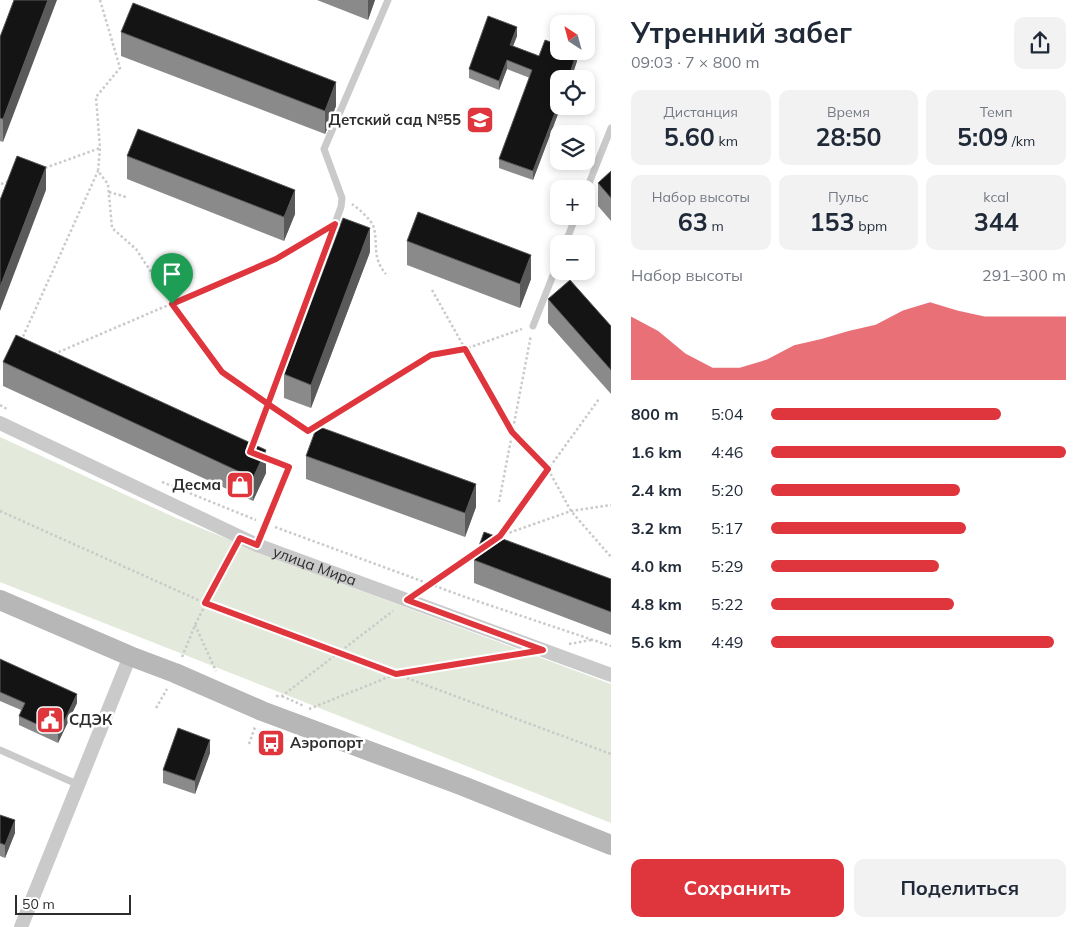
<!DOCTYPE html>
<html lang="ru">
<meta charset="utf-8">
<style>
:root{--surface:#fff;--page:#f2f2f3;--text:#1f2937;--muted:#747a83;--accent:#df353d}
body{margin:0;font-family:Mulish,sans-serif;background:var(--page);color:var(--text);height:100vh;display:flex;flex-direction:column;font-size:19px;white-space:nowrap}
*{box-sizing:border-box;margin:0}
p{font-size:16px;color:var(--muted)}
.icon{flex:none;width:28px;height:28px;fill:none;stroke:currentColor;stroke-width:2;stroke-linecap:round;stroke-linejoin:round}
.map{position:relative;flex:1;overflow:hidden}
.panel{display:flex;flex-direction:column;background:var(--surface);width:475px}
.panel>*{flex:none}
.needle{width:32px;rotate:324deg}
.buttons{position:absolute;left:550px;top:15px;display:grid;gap:10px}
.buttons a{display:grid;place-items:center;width:45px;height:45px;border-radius:10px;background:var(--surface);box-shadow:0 2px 8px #0003;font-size:25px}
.scale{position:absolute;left:15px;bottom:12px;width:116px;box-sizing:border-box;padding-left:5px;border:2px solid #2d2d2d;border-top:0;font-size:14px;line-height:18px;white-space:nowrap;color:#2d2d2d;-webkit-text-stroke:4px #fff;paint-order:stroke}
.pin{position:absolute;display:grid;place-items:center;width:42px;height:42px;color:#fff;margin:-51px -21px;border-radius:50% 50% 50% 0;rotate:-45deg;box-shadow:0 0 5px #0007}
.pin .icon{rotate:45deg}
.round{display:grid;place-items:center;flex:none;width:52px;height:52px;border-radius:10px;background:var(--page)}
.head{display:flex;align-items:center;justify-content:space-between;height:85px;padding:0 20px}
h1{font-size:28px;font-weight:700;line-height:38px}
.stats{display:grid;grid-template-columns:repeat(3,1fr);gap:8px;height:85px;padding:5px 20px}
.stats div{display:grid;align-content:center;border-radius:10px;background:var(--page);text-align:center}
.stats b{font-size:25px;font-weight:700}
.stats small{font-size:14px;font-weight:400}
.stats p{font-size:14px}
.chart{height:140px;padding:10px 20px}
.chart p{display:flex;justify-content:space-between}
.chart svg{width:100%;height:90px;margin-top:5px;fill:var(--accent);opacity:.7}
.primary-button{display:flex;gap:10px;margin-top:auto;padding:10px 20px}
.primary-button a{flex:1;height:58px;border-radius:10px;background:var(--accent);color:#fff;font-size:20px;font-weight:700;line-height:58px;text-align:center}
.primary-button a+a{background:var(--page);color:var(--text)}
ul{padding:0 20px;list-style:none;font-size:16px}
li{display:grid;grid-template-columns:80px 60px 1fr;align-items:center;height:38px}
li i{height:12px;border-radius:6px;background:var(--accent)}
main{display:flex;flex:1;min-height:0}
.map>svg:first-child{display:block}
.green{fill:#e3eadb}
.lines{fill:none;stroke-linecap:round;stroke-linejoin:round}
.path{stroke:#cacaca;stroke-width:2.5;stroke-dasharray:2.5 2.5;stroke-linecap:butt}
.lane{stroke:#cacaca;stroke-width:7}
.street{stroke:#cacaca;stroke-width:14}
.secondary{stroke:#b7b7b7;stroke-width:20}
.wall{fill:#8a8a8a}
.shaded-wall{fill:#5a5a5a}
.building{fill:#141414;stroke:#5a5a5a}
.route-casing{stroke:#fff;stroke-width:10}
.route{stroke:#df353d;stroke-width:6}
.labels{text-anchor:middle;stroke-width:5;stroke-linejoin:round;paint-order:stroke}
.poi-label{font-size:15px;font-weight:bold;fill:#2d2d2d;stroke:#fff;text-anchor:end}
.street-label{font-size:15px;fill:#2d2d2d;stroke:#fff}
</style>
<main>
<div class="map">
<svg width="611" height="927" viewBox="0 0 611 927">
<rect width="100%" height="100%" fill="#fff"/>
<!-- green -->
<path class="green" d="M0 437 176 518 292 565 611 684V823L0 582Z"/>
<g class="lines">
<!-- path -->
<path class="path" d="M100 0 120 68 96 97 100 148 98 171 108 184 112 228 136 249 172 304 222 372 260 398
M45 168 100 148
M1 184 9 181
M109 192 126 197
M352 204C359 209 372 220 374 228 378 246 372 258 386 274
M432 290 512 432 548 469 571 511 611 557
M21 341 98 171
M54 354 276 259 319 233
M0 405 7 409
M277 410 308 431 431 355 465 349 522 329
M162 482 256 520
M499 502 531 335
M0 511 205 603 611 754
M275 527 465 597 611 646
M500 536 571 511 611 505
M496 538 500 536 599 399
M422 590 479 550
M195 625 216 671
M569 644 591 640
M182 657 195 625 233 550
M276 696H282L393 611
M282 696 304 706
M156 708 167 689
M309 709 396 674 512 655
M249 744 255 727"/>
<!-- lane -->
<path class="lane" d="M586 191 611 128
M565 244 576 216
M533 326 559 260
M257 545 289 467 251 451 341 207 342 198 324 149 388 0
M0 750 79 785"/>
<!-- street -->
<g class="street">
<path id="s1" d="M0 423 257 545 611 675"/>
<path d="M21 927 130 656"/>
</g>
<!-- secondary -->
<path class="secondary" d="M0 600 130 656 175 673 262 711 463 786 611 845"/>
</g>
<!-- wall -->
<path class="wall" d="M14 0 3 142 0 141V37Z
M317 0H375L368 20Z
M121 32 336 106 325 134 121 56Z
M517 36 513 46 539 56 577 61 571 79H559V106H561L533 180 499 168V159L530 78 507 69 499 90 469 78V69Z
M127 156 295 214 284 241 127 179Z
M611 171V221L598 206V183Z
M407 241 531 279 520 308 407 265Z
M370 252 311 408 284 398V374Z
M548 299 611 326V394L548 323Z
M3 362 266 473 253 501 3 386Z
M306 456 476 507 465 537 306 479Z
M474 560 611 579V635L474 583Z
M0 659 77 703 58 743 19 725V716L21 710 0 701Z
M210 753 195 794 163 783V770Z
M0 815 15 833 5 858 0 856Z"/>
<!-- shaded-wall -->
<path class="shaded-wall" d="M48 0H57L3 142V119Z
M368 0H375L368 20Z
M517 27V36L510 54V45Z
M577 52V61L571 79H568Z
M507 60V69L499 90V81Z
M336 82V106L325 134V111Z
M559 102V106H561L533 180V171Z
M46 167V190L0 311V287Z
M295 190V214L284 241V217Z
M370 228V252L311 408V385Z
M531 255V279L520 308V284Z
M266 450V473L253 501V478Z
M476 484V507L465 537V513Z
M77 694V703L58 743V734Z
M210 740V753L195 794V781Z
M15 820V833L5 858V845Z"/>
<!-- building -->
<path class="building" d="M14 0H48L3 119 0 118V37Z
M133 3 336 82 325 111 121 32Z
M488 16 517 27 510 45 539 56 545 40 559 45V51H575L577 52 568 79H559V102L533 171 499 159 532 70 507 60 499 81 469 69Z
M138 129 295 190 284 217 127 156Z
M17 156 46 167 0 287V200Z
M611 171V198L598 183Z
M418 212 531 255 520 284 407 241Z
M343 218 370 228 311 385 284 374Z
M570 280 611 326V370L548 299Z
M16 335 266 450 253 478 3 362Z
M317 426 476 484 465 513 306 456Z
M484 532 611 579V612L474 560Z
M0 659 77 694 58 734 19 716 25 703 0 692Z
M178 728 210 740 195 781 163 770Z
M0 815 15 820 5 845 0 843Z"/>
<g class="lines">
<!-- route casing -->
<g class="route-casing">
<path id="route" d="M172 304 222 372 268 404 250 452 289 467 257 545 240 538 205 603 396 674 543 650 407 600 500 536 548 469 512 432 465 349 431 355 308 431 268 404 335 224 276 259 172 304"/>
</g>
<!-- route -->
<use href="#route" class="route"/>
</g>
<!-- icons -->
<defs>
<g id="school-square" transform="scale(1.4375)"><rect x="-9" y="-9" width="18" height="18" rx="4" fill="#df353d" stroke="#fff"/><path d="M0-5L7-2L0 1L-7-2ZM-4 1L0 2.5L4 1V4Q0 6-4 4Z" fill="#fff"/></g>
<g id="shop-square" transform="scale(1.4375)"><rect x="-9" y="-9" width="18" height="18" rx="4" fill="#df353d" stroke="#fff"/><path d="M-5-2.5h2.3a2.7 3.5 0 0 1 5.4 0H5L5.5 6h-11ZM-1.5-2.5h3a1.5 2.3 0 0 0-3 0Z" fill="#fff"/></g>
<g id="civic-square" transform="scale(1.4375)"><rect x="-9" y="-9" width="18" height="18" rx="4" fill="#df353d" stroke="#fff"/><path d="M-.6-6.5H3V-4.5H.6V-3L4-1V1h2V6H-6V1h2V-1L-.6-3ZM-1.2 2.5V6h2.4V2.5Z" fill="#fff"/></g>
<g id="bus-square" transform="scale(1.4375)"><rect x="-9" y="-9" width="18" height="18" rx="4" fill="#df353d" stroke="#fff"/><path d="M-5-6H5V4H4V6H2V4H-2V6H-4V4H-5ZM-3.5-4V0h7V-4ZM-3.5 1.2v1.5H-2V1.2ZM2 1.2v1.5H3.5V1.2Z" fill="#fff"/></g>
</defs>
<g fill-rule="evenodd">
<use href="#school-square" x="480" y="120"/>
<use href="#shop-square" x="240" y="485"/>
<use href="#civic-square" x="50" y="720"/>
<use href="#bus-square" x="271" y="743"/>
</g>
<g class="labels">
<!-- poi labels -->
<g class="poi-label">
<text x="461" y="125">Детский сад №55</text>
<text x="221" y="490">Десма</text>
<text x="69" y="725" text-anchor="start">СДЭК</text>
<text x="290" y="748" text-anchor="start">Аэропорт</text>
</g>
<!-- street labels -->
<g class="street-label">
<text dy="5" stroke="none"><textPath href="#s1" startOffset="346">улица Мира</textPath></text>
</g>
</g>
</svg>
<div class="buttons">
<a><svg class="needle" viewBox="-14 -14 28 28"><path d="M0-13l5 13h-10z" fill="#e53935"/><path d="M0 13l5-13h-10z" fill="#747a83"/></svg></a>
<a><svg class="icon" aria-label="locate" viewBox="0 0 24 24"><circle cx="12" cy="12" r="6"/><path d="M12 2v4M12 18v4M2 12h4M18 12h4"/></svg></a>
<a><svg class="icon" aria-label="layers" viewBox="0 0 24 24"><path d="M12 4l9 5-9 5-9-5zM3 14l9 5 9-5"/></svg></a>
<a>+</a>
<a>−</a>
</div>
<div class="scale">50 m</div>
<div class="pin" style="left:172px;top:304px;background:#1e9e55"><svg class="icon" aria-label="arrive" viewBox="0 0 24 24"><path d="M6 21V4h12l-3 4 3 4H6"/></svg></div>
</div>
<section class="panel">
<div class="head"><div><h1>Утренний забег</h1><p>09:03 · 7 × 800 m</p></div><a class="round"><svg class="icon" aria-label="share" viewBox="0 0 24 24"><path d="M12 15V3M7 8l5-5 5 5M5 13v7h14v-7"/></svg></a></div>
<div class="stats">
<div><p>Дистанция</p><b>5.60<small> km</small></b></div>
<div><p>Время</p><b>28:50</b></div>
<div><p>Темп</p><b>5:09<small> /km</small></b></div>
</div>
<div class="stats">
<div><p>Набор высоты</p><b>63<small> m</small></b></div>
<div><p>Пульс</p><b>153<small> bpm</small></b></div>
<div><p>kcal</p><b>344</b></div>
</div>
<div class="chart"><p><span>Набор высоты</span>291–300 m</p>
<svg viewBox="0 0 160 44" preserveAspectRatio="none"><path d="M0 44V13L10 20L20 31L30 38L40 38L50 34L60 27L70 24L80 20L90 17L100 10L110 6L120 10L130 13L140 13L150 13L160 13V44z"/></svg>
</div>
<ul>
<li><b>800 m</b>5:04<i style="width:78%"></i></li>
<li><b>1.6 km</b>4:46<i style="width:100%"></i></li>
<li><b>2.4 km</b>5:20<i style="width:64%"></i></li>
<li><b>3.2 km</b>5:17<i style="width:66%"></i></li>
<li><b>4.0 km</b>5:29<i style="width:57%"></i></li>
<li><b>4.8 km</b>5:22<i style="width:62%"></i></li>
<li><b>5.6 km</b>4:49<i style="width:96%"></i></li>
</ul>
<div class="primary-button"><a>Сохранить</a><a>Поделиться</a></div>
</section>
</main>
